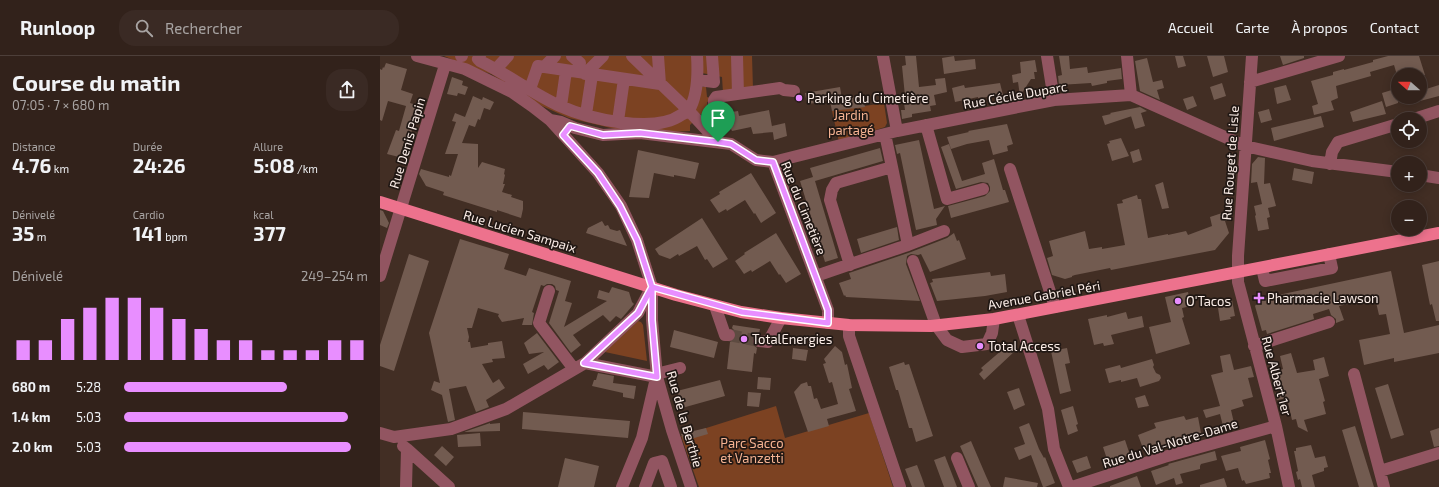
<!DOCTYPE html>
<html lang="fr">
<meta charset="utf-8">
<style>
:root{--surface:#32221b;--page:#3a2a24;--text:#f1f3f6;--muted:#a8a4a3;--line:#4d3f3a;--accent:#e88eff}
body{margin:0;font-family:"Exo 2",sans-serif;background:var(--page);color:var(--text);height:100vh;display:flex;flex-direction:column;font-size:15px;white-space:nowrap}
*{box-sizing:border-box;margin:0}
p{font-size:13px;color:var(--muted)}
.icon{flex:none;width:22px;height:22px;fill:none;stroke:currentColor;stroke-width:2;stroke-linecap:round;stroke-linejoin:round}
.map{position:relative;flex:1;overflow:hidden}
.details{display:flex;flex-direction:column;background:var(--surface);width:380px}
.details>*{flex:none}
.needle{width:26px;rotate:291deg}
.tools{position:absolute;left:1011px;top:12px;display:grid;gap:8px}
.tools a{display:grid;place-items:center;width:36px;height:36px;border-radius:50%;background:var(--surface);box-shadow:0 2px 10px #0003,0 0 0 1px var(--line);font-size:20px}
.pin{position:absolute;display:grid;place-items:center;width:34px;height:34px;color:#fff;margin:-41px -17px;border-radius:50% 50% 50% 0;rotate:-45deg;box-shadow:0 0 4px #0007}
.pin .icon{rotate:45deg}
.round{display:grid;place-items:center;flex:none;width:42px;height:42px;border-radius:16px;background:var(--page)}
.headline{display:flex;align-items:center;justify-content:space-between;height:68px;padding:0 12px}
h1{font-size:22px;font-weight:700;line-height:30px}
.figures{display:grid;grid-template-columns:repeat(3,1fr);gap:6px;height:68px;padding:4px 12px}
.figures div{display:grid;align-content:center}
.figures b{font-size:20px;font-weight:700}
.figures small{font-size:11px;font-weight:400}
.figures p{font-size:11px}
.chart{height:112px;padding:8px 12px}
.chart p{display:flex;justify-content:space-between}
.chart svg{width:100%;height:72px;margin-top:4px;stroke:var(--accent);stroke-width:6}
ul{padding:0 12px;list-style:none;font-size:13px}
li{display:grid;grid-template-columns:64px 48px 1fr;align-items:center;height:30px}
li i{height:10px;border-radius:5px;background:var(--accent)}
header{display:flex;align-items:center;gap:24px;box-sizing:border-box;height:56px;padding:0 20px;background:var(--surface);border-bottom:1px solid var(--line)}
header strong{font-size:19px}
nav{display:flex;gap:22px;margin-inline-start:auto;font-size:14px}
.search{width:280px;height:36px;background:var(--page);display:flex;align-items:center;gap:10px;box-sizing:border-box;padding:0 14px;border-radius:16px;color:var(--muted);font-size:15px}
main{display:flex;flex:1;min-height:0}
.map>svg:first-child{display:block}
.green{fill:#7c4222}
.building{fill:#725b50}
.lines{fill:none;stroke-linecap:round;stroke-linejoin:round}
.minor-tunnel{stroke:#5e4b41;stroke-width:12;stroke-dasharray:12 6;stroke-linecap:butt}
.minor{stroke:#925561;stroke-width:12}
.major{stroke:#ed728d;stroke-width:12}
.route-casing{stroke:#fff;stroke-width:8}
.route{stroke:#e88eff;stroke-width:5}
.poi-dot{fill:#e88eff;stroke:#211814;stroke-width:1.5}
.labels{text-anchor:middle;stroke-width:3.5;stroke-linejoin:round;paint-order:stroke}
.street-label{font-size:13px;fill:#fceee8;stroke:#211814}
.poi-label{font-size:13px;fill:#fceee8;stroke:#211814;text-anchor:start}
.park-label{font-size:13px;fill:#f6b392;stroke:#211814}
</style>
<header>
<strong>Runloop</strong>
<div class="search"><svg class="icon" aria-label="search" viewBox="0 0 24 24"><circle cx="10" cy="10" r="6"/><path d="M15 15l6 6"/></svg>Rechercher</div>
<nav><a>Accueil</a><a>Carte</a><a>À propos</a><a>Contact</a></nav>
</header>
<main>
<section class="details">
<div class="headline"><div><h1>Course du matin</h1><p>07:05 · 7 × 680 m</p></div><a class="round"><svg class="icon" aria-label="share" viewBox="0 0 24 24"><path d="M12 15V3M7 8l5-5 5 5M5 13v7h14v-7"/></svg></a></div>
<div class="figures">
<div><p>Distance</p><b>4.76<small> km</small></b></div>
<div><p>Durée</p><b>24:26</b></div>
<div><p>Allure</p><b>5:08<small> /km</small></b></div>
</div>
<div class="figures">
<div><p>Dénivelé</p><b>35<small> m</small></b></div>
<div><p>Cardio</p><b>141<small> bpm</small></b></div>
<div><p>kcal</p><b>377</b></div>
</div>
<div class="chart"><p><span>Dénivelé</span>249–254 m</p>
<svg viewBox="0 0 160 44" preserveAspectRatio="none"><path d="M5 44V32M15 44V32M25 44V19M35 44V12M45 44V6M55 44V6M65 44V12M75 44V19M85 44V25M95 44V32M105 44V32M115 44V38M125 44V38M135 44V38M145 44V32M155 44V32"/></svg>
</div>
<ul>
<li><b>680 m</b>5:28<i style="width:67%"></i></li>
<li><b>1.4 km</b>5:03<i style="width:92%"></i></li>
<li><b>2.0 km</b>5:03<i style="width:93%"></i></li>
</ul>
</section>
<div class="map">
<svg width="1059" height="431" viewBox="0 0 1059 431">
<rect width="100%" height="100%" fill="#422e24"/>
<!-- green -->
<path class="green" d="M64 0H372L373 33 343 37 342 21 322 17V31H326L327 41 330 42V45L327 46V58H321L310 69V75L290 76 235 73 189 62 162 50 111 18 87 10Z
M504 47 507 67 505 71 459 86 452 55Z
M258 265 261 266 263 269 267 305 225 296Z
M396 350 405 382 489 357 513 431H319L301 380Z"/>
<!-- building -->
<path class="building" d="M525 0H536L539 31 556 29 555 23 565 22 567 36 554 39 556 49 550 50 551 55 532 58V61L522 63 521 54H525L523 40H525L522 10 526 9Z
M574 0 575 5 595 3 596 13 564 18 562 2Z
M679 0H689L690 13 707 11 708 17 741 12 742 23 727 25V27L712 30 711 27 679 29 678 20 682 19Z
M795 0H803L806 10 798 12Z
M827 0H844L848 16 833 21Z
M900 0H924V2L903 9Z
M1008 0H1039L1045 19H1017L1014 9 990 16 991 20 956 30 958 42 951 45 954 54 934 59 932 50 938 48 931 25 953 19V16L964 13V14L993 6V4Z
M767 2 773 26 782 24 784 32 777 34 780 44 760 35 755 5Z
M655 4 657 16H654L655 23H651L640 40 638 26 633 27 632 19 641 17 640 6Z
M6 7 27 13 21 34 33 38 30 47 40 50 31 77H30L28 82 26 81 19 101 7 98 16 74 19 75 26 50 8 45 2 65 0 64V13L2 14 3 11 4 12Z
M72 21 83 25 82 29 88 31 85 39 78 37 77 40 67 38Z
M620 27 623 39 598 42V41L575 46 572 32 584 29 585 32Z
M842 27 846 40 834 44 830 31Z
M906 29 911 44 897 48 894 32Z
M1059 29V40L1040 45V35Z
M460 31 462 43 483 40 485 51 452 55 450 45 427 48 425 37Z
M1018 32V47L1006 51 1002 37Z
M93 40 102 44 103 41 114 46 110 54 104 52 100 64 98 63 95 71 89 69 82 87 98 88V112L102 106 125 113 124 118 125 119 123 128H125L122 136 132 139 131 141 143 145V153L141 162 117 154V156L63 139 64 136 46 130 39 118 41 113 69 121V119L71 120 78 98H65L76 66 72 65 75 57 85 61Z
M813 40 817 50 807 54 803 43Z
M1002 45 1006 58 973 66 970 56Z
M760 51 767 55 725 69 722 60 731 58 730 57Z
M889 53 892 64 881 67 878 56Z
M389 54 393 76 373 78 371 71 352 75 351 73 348 74 347 68H346V57L358 55 359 60Z
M761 57 765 70 755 73 751 60Z
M941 60 944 71 894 85 891 72Z
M405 67 407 80 394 84 392 70Z
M627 68 633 88 627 90 628 95 613 99 609 84 587 88 571 93 567 81 589 76 588 75Z
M741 82 749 100 732 105 727 88 730 87 729 85Z
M539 84 554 153 565 150 556 163 557 169 536 174 520 97 517 98 515 89Z
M569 88 582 125 605 118 602 107 614 103 623 134H625L629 146 571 162 568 150 605 140 610 135V131L608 127 601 126 576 133 561 91Z
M500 92 503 105 435 125 458 202 445 206 420 125 433 121 430 112Z
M759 93 762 104 753 107 750 96Z
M258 94 319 107 315 123 294 119V121L274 117 269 142 249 141Z
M878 101 885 102 884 128 890 127 896 150 888 152 890 161 887 162 889 173 878 175 875 160 876 159 874 150 882 148 877 126 871 127 872 108Z
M914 112 934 116 932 128 912 124Z
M371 117 396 157 381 167 375 157 374 158 365 144 347 155 346 153 339 157 330 144 340 138 339 136Z
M783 126 789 152 782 153 775 129Z
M757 139 758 143H761L768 182 788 178V179L806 175 808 179 832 170 830 161 845 156 847 165H845L849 177 835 194 731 214 730 212 695 219 692 220V221L685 223 672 219 667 202 673 200 669 185 705 175 709 193 722 191V193L745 189 737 148 743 147 742 144Z
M0 154 3 155 9 167 7 172 0 169Z
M322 162 348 203 333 212 327 203 325 204 317 190 299 200 298 198 290 203 279 199 275 193Z
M222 165 225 170 228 169 230 173 237 175 240 174 247 190 206 177 208 172Z
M517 171 519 184 481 197 477 183Z
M396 177 421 218 406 227 400 218 399 219 390 205 372 216 371 214 364 218 355 205 365 198 364 197Z
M574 177 577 185 579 184 586 203 550 216 541 198 538 199 531 198 527 200 526 208 540 245 466 241 465 239 464 240 459 227 471 223 469 217 531 196 567 182Z
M80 183 129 198 124 213 146 220 149 212 191 225 185 245 192 247 184 271 227 245 217 242 219 234 229 237 232 231 249 236 252 246 254 248 241 263 236 260 230 266 223 259 193 279 201 289 191 297 169 267 179 235 176 234 175 230 172 228H167L164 230 161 229 152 256 154 257 152 269H142L144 262 122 266 118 260 119 258 98 252 92 272H87L89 281 88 286H90L91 292 108 289V287L122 285 125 302 112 303 113 306 102 308 113 327 119 323 125 332 106 344 109 351 96 356 86 330 69 333 75 364 68 366 62 339 51 334 54 325 60 327 49 277Z
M29 198 49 205 14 315 0 310V289Z
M1059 205V265H1056L1052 248 1050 249 1042 209Z
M1011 215 1024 277 1059 269V297L1014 306V302L984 309 979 284 1010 278 1006 258 999 259 995 242 959 250 964 264 956 267V263L951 259 949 253 933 258 934 263 887 278 886 274 882 275 875 250 880 243Z
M610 216 611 220 625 218 627 236 605 240 557 245 550 227 553 226 552 223Z
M808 236 811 250 802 252 804 261 802 262 810 288 776 298 769 271 791 266 785 241Z
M852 244 855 260 850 261 851 263 840 265 838 252 843 251 841 245Z
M746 256 748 263 762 260 764 271 731 279 734 288 724 290 723 287 714 289 708 263 727 259V261Z
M353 269 380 273 379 278 373 280 372 284V288L377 292 376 298 374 297 372 316 347 313 350 286 355 283 356 279V276L352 272Z
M294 274 338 286 334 302 290 291Z
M157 277 179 306 168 314 164 309 148 318 143 308 164 296 149 298 144 287Z
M629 288 635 295 604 324 599 318 603 314 601 312Z
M455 290 462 296 465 309 467 308 472 332 469 333 476 355 447 363 449 370 428 376 414 336 421 328 427 326 428 330H431L434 343 437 342 441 353 458 348 452 326 449 327 443 308 446 307 444 303Z
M413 292 428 294 426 305 412 303Z
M687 292 690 307 685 308 691 335 680 338 671 295Z
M911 297 917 317 935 314 933 304 944 301 949 320 939 323 945 345 943 346 946 358 924 364 928 376 918 371 916 363 912 364 907 342 897 344 895 337 902 335 896 315 903 313 900 300Z
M850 298 854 314 871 310 874 321 868 322 873 341 862 344 864 350 851 354 854 367 843 370 840 358 826 362 823 354 840 350 831 319 843 316 840 300Z
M772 303 774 309 773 311 776 317 780 319 781 322 779 325 760 331 757 322 741 326V324L729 327 725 313 740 309 741 312Z
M524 306 525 309 529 308 553 380 536 386 532 372H529L518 334H516L509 311Z
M218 317 234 320 233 327 256 330 254 343 243 341V337L212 330 214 324H216Z
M378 321 391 322 390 334 377 333Z
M340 324 345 340 302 352 297 335Z
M1008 328 1024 379 1011 383 995 332Z
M639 332 645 349 634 354 627 336Z
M368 336 381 337 379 351 367 350Z
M765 339 769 350 758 352 755 342Z
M693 350 698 368 696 369 698 375 688 379 681 354Z
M143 356 250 365 248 382 142 373Z
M804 360 806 364 818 361 821 377 794 384V386L764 395 758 379 776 372 774 367Z
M110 367V368L120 367V375L84 376Z
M649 367 659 393 664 402 665 401 675 427 665 431H663L651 399 639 404 634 392 645 388 639 371Z
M975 370 994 431H979L962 374Z
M326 372 328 378 304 385 301 378Z
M1059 372V390L1054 391 1050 375Z
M100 377 101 390 78 391 77 379Z
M745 384 750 399 728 406 723 391Z
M885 384 890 403 888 404 891 417H889L890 422 866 428 864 424 862 425 858 412 846 415 841 400 861 395 860 391Z
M591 385 606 420 611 431H598L580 390Z
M931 389 935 402 945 400 948 411 944 412V415L932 419 935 431H922L920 423 918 424 916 416 918 415 914 395H916V392Z
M62 390 74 401 66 410 54 399Z
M835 395 837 404 821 408 820 410V413L800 418 803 427 796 429 794 422 776 429 771 415 789 409 788 408Z
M565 400 577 431H564L554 404Z
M707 400 711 412 697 417 692 405Z
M185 402 219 410 214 431H178Z
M537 409 542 422 545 431H532L525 413Z
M757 420 761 431H730V430Z
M625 421 658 427 657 431H623Z
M844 422 847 431H820V429Z"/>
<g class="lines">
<!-- minor-tunnel -->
<path class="minor-tunnel" d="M349 279 379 285"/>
<!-- minor -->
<path class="minor" d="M37 0 85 13 132 36 152 50 170 64 218 117 241 150 257 184 272 231V264L277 321 292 374 311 431
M81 0H82
M100 0 98 3 100 5C127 18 152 37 180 50 209 63 274 78 301 59 304 58 307 56 309 54 318 39 318 16 317 0
M192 0 200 7
M252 0 308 54 336 84
M357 0 358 38
M503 0 517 75
M667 0 674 44
M747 0 751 39
M872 0 858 200V226L896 370 909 431
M164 11 175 0
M116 13 128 0
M205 18 223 0
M318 24 334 26 332 0
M870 26 959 0
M150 33 158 10 280 28 278 0
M181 50 186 15
M206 58 212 19
M1034 63 1059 55
M170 64 181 66 195 72 223 79 260 77 351 88 376 104 393 106 448 254V267
M238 65 244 23
M546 69 567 143 603 133
M505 78 512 111
M338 86 333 74 334 44 336 41 400 32 404 34 414 35
M393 106 517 75 674 44 751 39 865 90 932 105 1018 116
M950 108 952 96 958 86 1018 68
M630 113 675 251
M1040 119 1059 122
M528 189 564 175
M533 205 556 269 567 284 582 291 607 288 612 277 614 263
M882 212 885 225 952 212 949 198
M0 220 65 9
M436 220C467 209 498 199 528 189L512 111 456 127 452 134 450 144 470 209
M169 235 159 267 194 313
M335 250 345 279H349
M638 259 668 353 674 393 689 431
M469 269V280L520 431
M379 285 388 286 401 262
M874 290 949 266
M205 307 277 321
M276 318 300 312
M974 318 1004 431
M0 377 14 381 71 373 126 353 205 307 258 257 271 232
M23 390 27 393 26 431
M27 393 69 431
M577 402 589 431
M1000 415 1059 397
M242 431 262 382 276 322
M265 431 274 407 282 405 291 431
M692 431 784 401 896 370"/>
<!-- major -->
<path class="major" d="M0 146 296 239 361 256 401 262 469 269 551 270 614 263 1059 177"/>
</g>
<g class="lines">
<!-- route casing -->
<g class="route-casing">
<path id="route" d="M338 86 260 77 223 79 190 70 183 79 218 117 240 150 257 184 272 231V264L277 321 204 307 258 257 272 231 362 256 448 267V254L393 106 376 104 351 88 338 86"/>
</g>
<!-- route -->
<use href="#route" class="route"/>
</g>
<!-- markers -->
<g class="poi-dot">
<circle cx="419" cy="42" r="4"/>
<path d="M877 236h4v4h4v4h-4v4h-4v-4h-4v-4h4z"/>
<circle cx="798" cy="245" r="4"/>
<circle cx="364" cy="283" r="4"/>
<circle cx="600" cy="290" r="4"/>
</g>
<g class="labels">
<!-- street labels -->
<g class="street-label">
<text transform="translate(635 39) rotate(-10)" y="5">Rue Cécile Duparc</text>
<text transform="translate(27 87) rotate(-73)" y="5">Rue Denis Papin</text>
<text transform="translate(850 107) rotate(-86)" y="5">Rue Rouget de Lisle</text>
<text transform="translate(424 152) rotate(68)" y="5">Rue du Cimetière</text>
<text transform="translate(140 175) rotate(17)" y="5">Rue Lucien Sampaix</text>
<text transform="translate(664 239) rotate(-10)" y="5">Avenue Gabriel Péri</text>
<text transform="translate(897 320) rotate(75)" y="5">Rue Albert 1er</text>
<text transform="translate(305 363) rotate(74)" y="5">Rue de la Berthie</text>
<text transform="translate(790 387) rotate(-17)" y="5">Rue du Val-Notre-Dame</text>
</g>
<!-- poi labels -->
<g class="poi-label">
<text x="427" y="47">Parking du Cimetière</text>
<text x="887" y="247">Pharmacie Lawson</text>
<text x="806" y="250">O'Tacos</text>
<text x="372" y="288">TotalEnergies</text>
<text x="608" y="295">Total Access</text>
</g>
<!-- park labels -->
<g class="park-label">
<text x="471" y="64">Jardin<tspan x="471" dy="15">partagé</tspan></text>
<text x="372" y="392">Parc Sacco<tspan x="372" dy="15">et Vanzetti</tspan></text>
</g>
</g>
</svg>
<div class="tools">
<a><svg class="needle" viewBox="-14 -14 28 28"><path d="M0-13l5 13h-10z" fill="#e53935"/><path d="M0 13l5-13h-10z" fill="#a8a4a3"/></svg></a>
<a><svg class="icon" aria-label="locate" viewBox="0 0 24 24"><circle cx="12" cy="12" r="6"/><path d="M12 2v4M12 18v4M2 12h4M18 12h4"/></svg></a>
<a>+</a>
<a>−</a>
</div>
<div class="pin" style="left:338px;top:86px;background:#1e9e55"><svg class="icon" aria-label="arrive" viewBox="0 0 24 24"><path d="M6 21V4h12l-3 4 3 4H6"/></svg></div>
</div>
</main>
